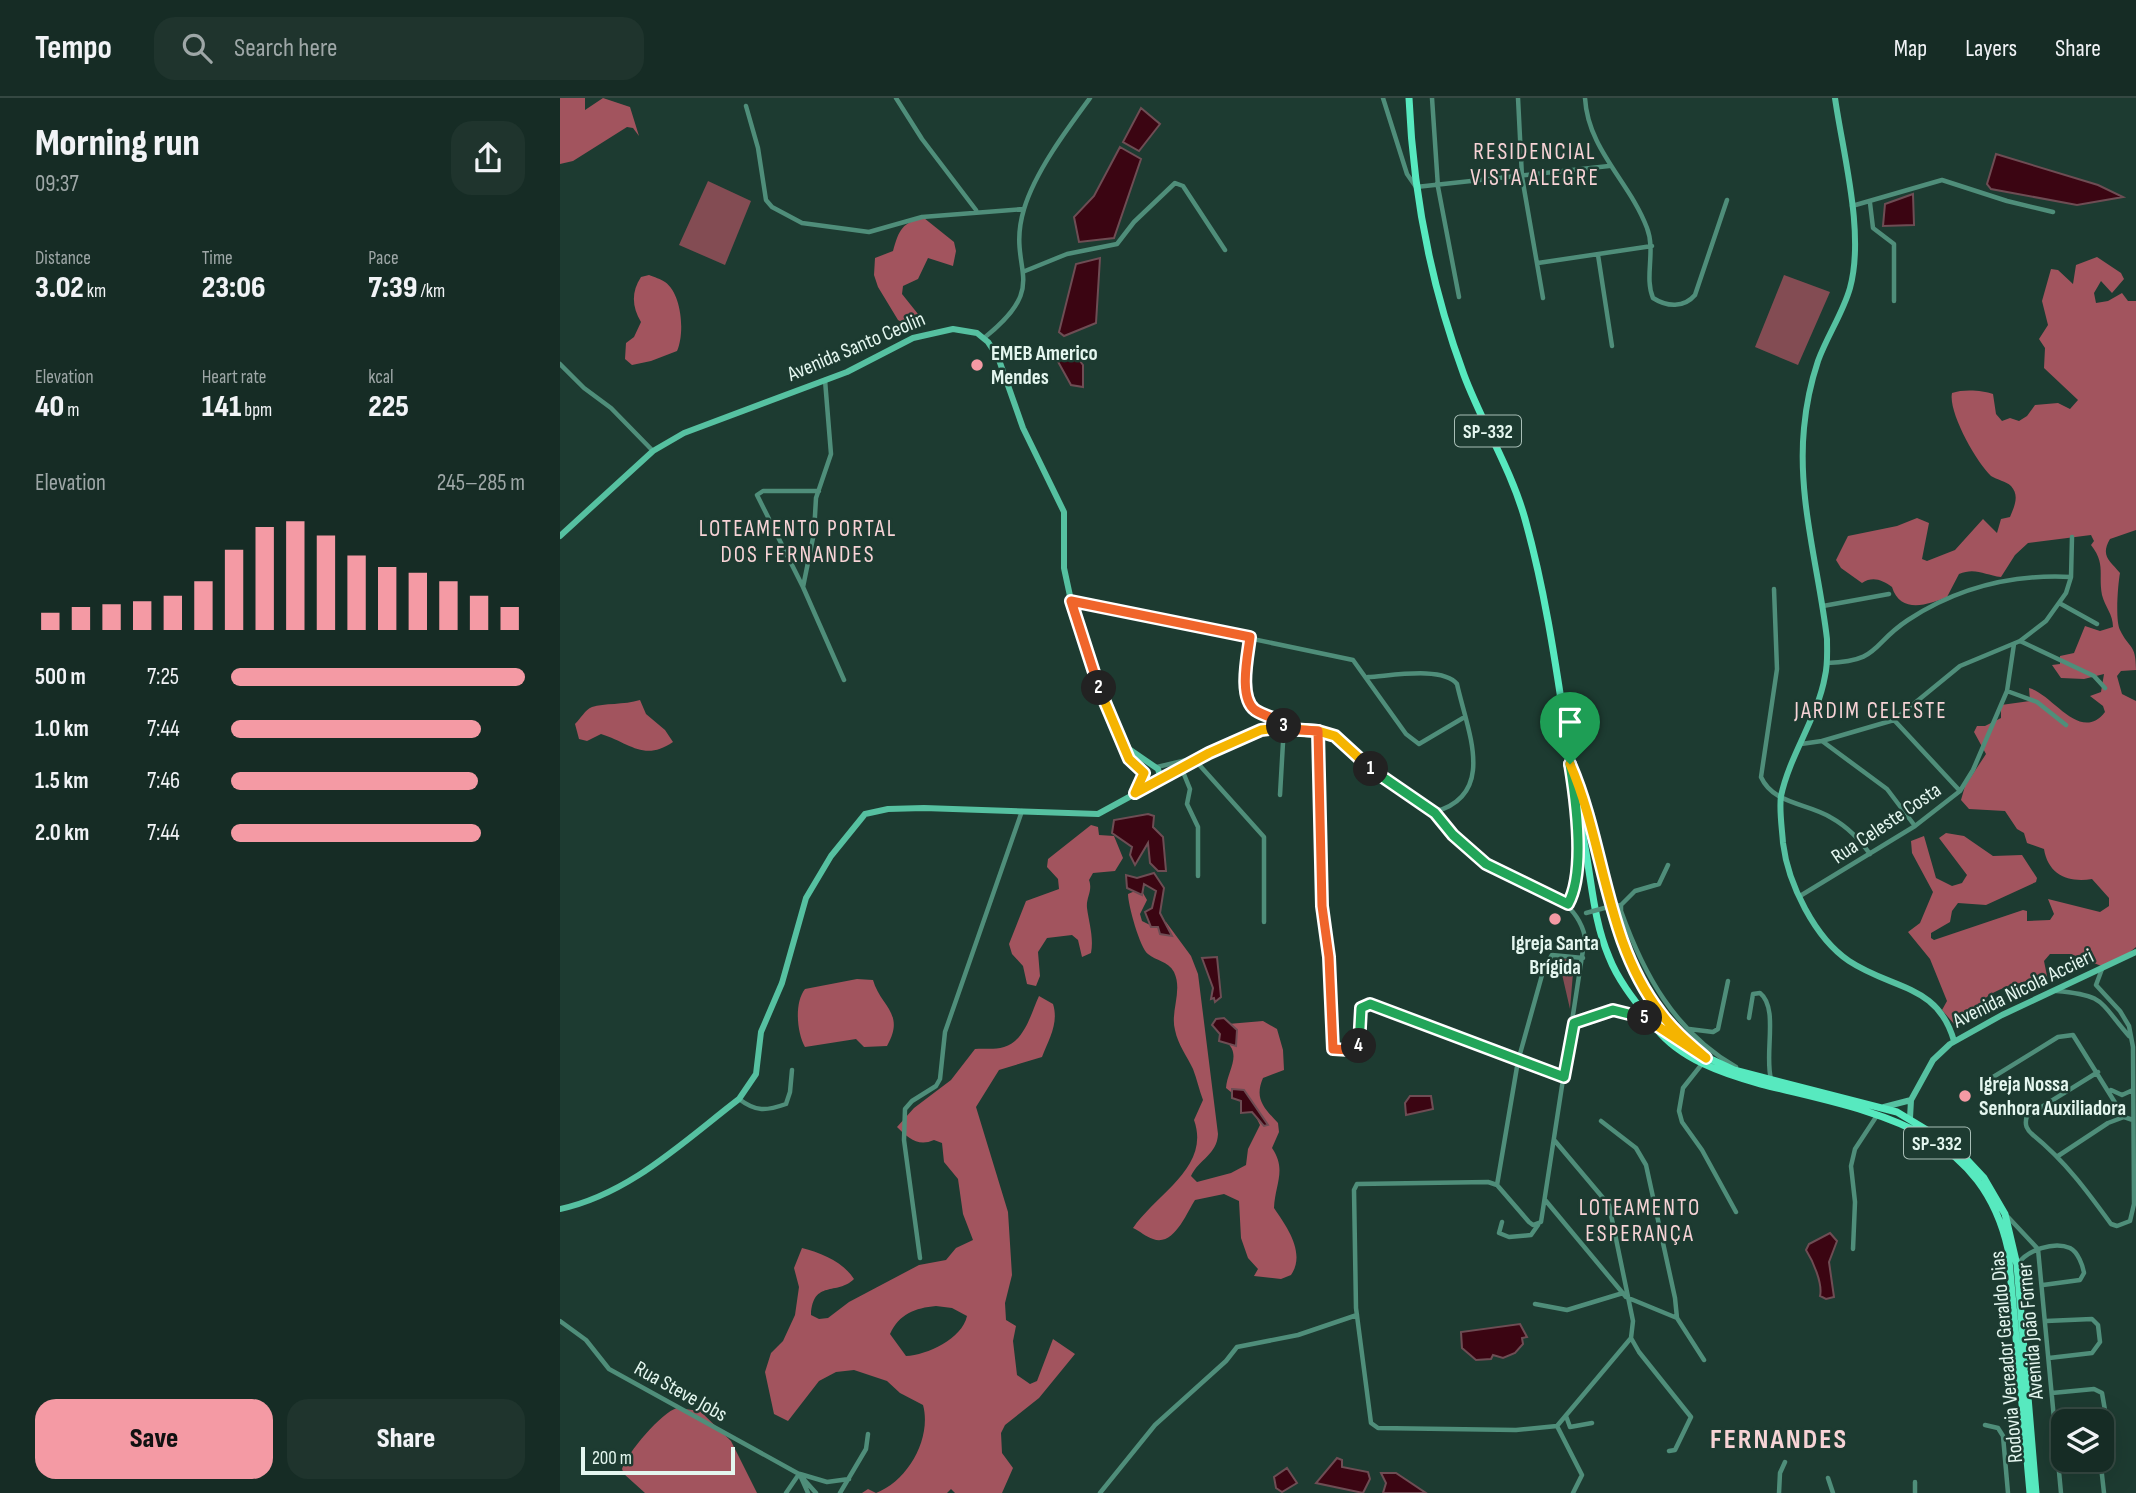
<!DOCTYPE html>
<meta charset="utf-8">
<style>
:root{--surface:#162c25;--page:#1f342d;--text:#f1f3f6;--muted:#9ea7a7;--line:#354842;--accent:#f49aa4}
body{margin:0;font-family:"Sofia Sans Condensed",sans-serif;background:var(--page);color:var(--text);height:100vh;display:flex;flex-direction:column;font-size:26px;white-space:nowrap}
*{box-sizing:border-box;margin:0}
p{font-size:23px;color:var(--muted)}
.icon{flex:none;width:38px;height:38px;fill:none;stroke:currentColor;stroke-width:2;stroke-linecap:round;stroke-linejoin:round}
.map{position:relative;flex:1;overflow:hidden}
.sheet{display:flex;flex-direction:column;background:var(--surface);width:560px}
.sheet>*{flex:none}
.fabs{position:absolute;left:1491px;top:1311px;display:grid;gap:14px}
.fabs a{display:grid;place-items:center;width:63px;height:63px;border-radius:14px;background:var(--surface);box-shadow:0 7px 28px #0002,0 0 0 2px var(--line);font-size:35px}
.scale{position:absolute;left:21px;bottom:18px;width:154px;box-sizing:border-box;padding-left:7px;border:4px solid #e4f6ef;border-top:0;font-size:19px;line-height:24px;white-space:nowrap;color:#e4f6ef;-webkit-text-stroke:5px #1d3b31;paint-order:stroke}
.pin{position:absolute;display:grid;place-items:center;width:60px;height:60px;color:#fff;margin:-72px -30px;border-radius:50% 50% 50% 0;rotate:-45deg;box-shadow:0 0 7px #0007}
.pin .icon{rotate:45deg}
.km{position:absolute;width:35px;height:35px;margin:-18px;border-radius:50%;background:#222;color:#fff;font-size:19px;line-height:35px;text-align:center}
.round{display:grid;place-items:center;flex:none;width:74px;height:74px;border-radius:21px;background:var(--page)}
.overview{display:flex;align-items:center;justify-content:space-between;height:119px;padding:0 35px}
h1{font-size:38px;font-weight:800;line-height:52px}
.stats{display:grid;grid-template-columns:repeat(3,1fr);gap:10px;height:119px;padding:7px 35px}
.stats div{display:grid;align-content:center}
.stats b{font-size:30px;font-weight:800}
.stats small{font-size:19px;font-weight:400}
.stats p{font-size:19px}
.chart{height:196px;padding:14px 35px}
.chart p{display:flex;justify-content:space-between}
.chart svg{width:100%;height:126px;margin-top:7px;stroke:var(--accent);stroke-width:6}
.cta{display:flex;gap:14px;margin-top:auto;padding:14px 35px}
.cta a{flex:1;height:80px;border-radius:21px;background:var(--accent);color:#111;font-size:28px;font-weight:800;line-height:80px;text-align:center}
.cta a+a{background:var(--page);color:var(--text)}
ul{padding:0 35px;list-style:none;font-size:23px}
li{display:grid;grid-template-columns:112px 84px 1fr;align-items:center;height:52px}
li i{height:18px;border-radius:9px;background:var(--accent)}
header{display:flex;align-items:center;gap:42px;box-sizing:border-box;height:98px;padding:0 35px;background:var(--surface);border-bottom:2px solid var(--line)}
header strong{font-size:33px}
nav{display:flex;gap:38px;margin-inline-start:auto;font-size:24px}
.search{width:490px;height:63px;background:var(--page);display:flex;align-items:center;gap:18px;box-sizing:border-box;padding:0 24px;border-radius:21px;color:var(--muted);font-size:26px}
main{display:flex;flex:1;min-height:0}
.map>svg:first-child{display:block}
.green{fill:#834c53}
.forest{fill:#a2545e;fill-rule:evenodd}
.water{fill:#3b0512;stroke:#6e4d54;stroke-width:2}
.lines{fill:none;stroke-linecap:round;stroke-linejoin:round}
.street{stroke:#4f8e7a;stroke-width:4.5}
.secondary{stroke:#56c1a1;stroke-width:6}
.primary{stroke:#57e9bf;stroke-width:7}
.street-bridge{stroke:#4f8e7a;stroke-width:4.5}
.split-1-casing{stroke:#fff;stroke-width:14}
.split-2-casing{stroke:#fff;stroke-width:14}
.split-3-casing{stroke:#fff;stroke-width:14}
.split-4-casing{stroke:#fff;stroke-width:14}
.split-5-casing{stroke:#fff;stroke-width:14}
.split-6-casing{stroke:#fff;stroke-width:14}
.split-1{stroke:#22a559;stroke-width:9}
.split-2{stroke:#f5b400;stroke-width:9}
.split-3{stroke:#f0652b;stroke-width:9}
.split-4{stroke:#f0652b;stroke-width:9}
.split-5{stroke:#22a559;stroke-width:9}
.split-6{stroke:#f5b400;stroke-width:9}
.poi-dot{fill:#f49aa4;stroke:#1d3b31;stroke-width:2.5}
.labels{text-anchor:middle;stroke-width:5;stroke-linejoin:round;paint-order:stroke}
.shield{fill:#1d3b31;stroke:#a8beb6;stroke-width:2}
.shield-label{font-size:19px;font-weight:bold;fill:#e4f6ef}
.street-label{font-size:21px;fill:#e4f6ef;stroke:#1d3b31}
.poi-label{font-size:21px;font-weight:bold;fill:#e4f6ef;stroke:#1d3b31;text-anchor:start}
.neighbourhood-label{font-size:23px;letter-spacing:2px;fill:#f7d3d6;stroke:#1d3b31}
.district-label{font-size:28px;font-weight:bold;letter-spacing:2px;fill:#f7d3d6;stroke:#1d3b31}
</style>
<header>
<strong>Tempo</strong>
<div class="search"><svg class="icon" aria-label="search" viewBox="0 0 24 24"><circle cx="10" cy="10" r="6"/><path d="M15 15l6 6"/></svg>Search here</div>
<nav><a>Map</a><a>Layers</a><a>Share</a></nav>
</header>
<main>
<section class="sheet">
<div class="overview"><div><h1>Morning run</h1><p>09:37</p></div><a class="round"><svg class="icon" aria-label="share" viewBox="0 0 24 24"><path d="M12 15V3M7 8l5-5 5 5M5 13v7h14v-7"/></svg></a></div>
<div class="stats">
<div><p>Distance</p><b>3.02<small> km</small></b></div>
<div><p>Time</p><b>23:06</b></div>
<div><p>Pace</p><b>7:39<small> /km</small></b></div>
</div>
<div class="stats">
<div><p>Elevation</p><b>40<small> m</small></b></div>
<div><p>Heart rate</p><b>141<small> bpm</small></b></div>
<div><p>kcal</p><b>225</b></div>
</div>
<div class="chart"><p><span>Elevation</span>245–285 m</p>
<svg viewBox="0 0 160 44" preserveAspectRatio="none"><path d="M5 44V38M15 44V36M25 44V35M35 44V34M45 44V32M55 44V27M65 44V16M75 44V8M85 44V6M95 44V11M105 44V18M115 44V22M125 44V24M135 44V27M145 44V32M155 44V36"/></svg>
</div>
<ul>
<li><b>500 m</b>7:25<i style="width:100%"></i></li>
<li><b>1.0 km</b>7:44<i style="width:85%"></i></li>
<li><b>1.5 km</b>7:46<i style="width:84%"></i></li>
<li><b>2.0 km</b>7:44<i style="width:85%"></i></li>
</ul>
<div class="cta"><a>Save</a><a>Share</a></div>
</section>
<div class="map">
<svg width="1576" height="1395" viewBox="0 0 1576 1395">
<rect width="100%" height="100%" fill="#1d3b31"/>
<!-- green -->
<path class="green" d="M148 83 191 103 165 167 119 147Z
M1224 177 1270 194 1238 267 1195 249Z
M998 859 1014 863 1010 911Z"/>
<!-- forest -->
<path class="forest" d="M0 0H25V12L43 0 70 9 79 38 73 30 67 29 13 63 0 66Z
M364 120 394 144 396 153 393 168 368 160 358 181 343 188 342 196 358 216 355 223 345 226 338 222 318 189 314 177 315 160 333 153C339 132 342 124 364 120Z
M1537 159 1561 175 1564 181 1552 195 1541 183 1534 195 1536 205 1548 203 1562 195 1568 203H1576V432L1550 441C1540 458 1550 463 1560 475 1558 486 1555 522 1560 532 1569 551 1576 545 1576 572L1561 573 1557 578 1562 596 1576 603V849L1560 862 1544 869 1511 856H1490L1484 863 1488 883 1485 889 1474 891 1473 881C1455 887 1437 889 1422 903 1412 912 1411 928 1394 926L1382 912 1387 903 1370 861 1348 834 1360 825 1373 794 1352 755 1351 743 1364 738 1376 780 1392 788 1402 785 1407 777 1379 740 1386 735 1404 738 1433 758 1462 757 1477 780 1476 784 1426 807 1398 805 1392 813 1390 824 1371 835V840L1374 842 1463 812 1467 813V823L1490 822 1494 816 1488 801 1540 814 1549 808V800L1532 781C1509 785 1488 777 1484 751L1467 745 1464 735 1457 731 1445 713 1409 711 1401 702 1405 688 1426 656 1414 634 1417 628H1425L1441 620V607L1470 603 1469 590C1493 596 1520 646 1545 614L1543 608 1530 598 1541 594 1544 576 1524 581 1501 580 1492 567 1500 566V558L1514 555 1525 528 1540 533 1553 529C1553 516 1545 509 1542 497 1538 476 1546 466 1531 447L1534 443 1531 437 1468 445 1455 457 1441 479C1425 477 1415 469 1399 476L1387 499C1368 507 1340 516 1332 489 1322 482 1313 478 1302 485L1281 470 1276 462 1288 438 1337 428 1357 420 1369 425 1362 461 1367 463 1395 452 1423 421 1437 435 1441 421 1450 419C1454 409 1460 398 1451 388 1446 383 1437 382 1431 378 1416 364 1388 314 1392 295 1403 291 1422 292 1433 296L1436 316 1442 323 1450 320 1459 323 1467 318 1475 307 1498 305 1510 311 1518 302 1484 270 1485 250 1479 241 1488 227 1482 203 1491 171 1498 172 1513 186 1516 167Z
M89 177C94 179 101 181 105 184 122 196 125 235 117 253L91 263 72 267 65 261 66 245 74 239 81 224C72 209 71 194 81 179Z
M80 602 86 616 105 632 113 644C84 664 70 645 41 636L27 643 19 641 15 626C21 620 25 612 32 609 44 605 64 607 80 602Z
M531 727 538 729 539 737 554 738 563 760 555 773 533 775 529 782C533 793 526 799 527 810 529 825 534 840 531 855L522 859 518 842 512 837 487 840 478 854 480 878 476 888 467 886 463 868 452 856 449 846 466 803 499 791 498 781 487 769 488 761Z
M575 793 583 795 587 802 580 816 582 823 596 830 598 822 606 824 631 858 638 876 658 1036C657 1057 639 1061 631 1078L637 1084 671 1075 686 1067 688 1051 700 1027 692 1011 666 990C667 973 683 956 665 943L668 926 703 923 717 931 723 952 724 972 703 980C694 1001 704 1010 718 1025L719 1034 712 1050C727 1072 715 1086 714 1110 727 1129 746 1155 731 1177L721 1181 694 1178 698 1171 688 1160 681 1140 679 1103 664 1096 635 1102C627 1114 614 1149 593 1141 586 1139 580 1133 573 1130 596 1096 651 1069 634 1022L643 1002C639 992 637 981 633 971 627 958 618 947 615 932 610 913 623 893 614 874 608 863 596 863 588 856 580 850 568 807 568 796Z
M297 881 313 882C320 908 346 915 327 948L304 949 296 941 245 949C237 935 234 905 245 891Z
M479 898 493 906C499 925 489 941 482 959L439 972 416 1009 448 1114 452 1177 445 1205 446 1222 456 1228 453 1243 457 1277 470 1286 477 1283 493 1241 515 1256 479 1300 445 1327 441 1335 442 1355 453 1370 442 1395H395L391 1391 387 1395H302L308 1391 316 1395C348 1383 372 1340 363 1307L340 1295 327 1283 294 1272 276 1274 259 1283 228 1323 214 1316 205 1274 211 1255 223 1243 235 1217 239 1189 234 1170 242 1150C262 1155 283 1164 294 1181 277 1198 253 1181 251 1217L259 1221 268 1220 289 1204 359 1167 386 1162 396 1150 413 1142 403 1116 398 1081 384 1064 382 1045 374 1042C358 1049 348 1040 337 1029L354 1010 391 982 415 951C425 950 434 952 444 949 465 943 471 915 479 898ZM376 1208 392 1210 407 1218C402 1241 367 1257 346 1258L330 1236C339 1216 355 1210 376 1208Z
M117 1310 140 1313 171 1343 197 1395H85L64 1376 62 1371C67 1355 102 1314 117 1310Z"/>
<!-- water -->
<path class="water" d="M581 10 600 26 579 53 563 44Z
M560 49 581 61 554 140 519 144 514 119 534 98Z
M1436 56 1538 87 1563 99 1517 107 1431 91 1427 86Z
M1353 96 1354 127 1323 128 1325 106Z
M540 160 536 225 504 238 499 234 516 166Z
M505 253 513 254 523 267V289L511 287 496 260Z
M588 716 594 718 593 729 603 739 606 773H598L590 765 588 745 575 767 570 757 572 749 552 735 554 722Z
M594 775 604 790 600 815 612 838 600 836 598 829H591L585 814 592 810 596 793 584 786 582 797 567 790 566 777 577 780Z
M657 859 661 899 655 904 654 900 651 901 653 890 642 860Z
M664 920 677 932 676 948 659 943 660 936 652 927 656 921Z
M672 991 684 992 708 1027 704 1028 692 1014 681 1015V1003L672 1000Z
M850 998H871L873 1011 846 1017 845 1005Z
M1270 1135 1277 1143 1269 1164 1274 1199 1266 1201 1260 1198C1263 1186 1253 1163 1246 1152L1249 1146Z
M960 1226 967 1239 962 1240 963 1246 955 1255 943 1260 933 1257 931 1261 916 1262 902 1250 901 1234Z
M777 1360 782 1362V1369L808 1374 810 1381 803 1395 756 1385Z
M727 1370 737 1385 722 1394 716 1390 714 1379Z
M821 1375H836L866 1395H823L826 1385Z"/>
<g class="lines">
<!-- street -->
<path class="street" d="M336 0 362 41 416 112
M823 0 847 76 856 89 1049 68
M872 0 878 89 899 199
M958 0 962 79 983 200
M1025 0C1028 52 1070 84 1087 130 1096 153 1084 179 1093 200 1107 209 1124 210 1135 197L1167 102
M186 8 198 50 206 102 212 109 242 125 309 134 362 119 464 111
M1310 105 1313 130 1334 146V203
M1292 108 1382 82 1447 103 1493 114
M1038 157 1052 248
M978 165 1092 148
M465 173 507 156 557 146 574 124 615 85 623 88 665 152
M424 240C494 184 445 174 464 111 475 74 507 31 530 0
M0 266 24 290 51 310 93 353
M265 282 271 356 256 400 254 435 243 489 284 582
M243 489 197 397 203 393H259
M1214 491 1217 571 1201 679C1213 706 1247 705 1270 719 1288 729 1299 741 1310 756
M511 503 793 562 846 636 859 646 903 620
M1501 506 1537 526
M1263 508 1329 496
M690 539C688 557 679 597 694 611 703 619 716 618 724 627L720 697
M1460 543 1534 578 1545 590
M1267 565C1321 563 1310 547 1348 522 1397 490 1453 476 1511 479
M808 579C830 578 883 568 897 586 907 632 938 697 874 714
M1447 593 1477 604 1506 627
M1334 622 1400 693
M758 633 762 808 769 859 773 951 799 950 802 943 801 910 810 906 1004 979
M1262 643 1334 622 1400 568 1460 543 1486 523 1506 495 1511 479 1512 439
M1241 646 1262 643 1327 691 1355 728
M634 661 704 739V824
M597 669 635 660
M621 669 630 691 627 706 638 729V778
M598 682C653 655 699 620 763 634 788 639 802 664 821 679 837 693 858 700 874 714 889 727 899 745 914 757 950 786 1014 788 1025 839L981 1124 973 1127 969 1124 937 1087 928 1084 797 1086 794 1092 796 1210 811 1325 818 1330 956 1332 997 1328 1071 1240 1073 1223 1049 1107 995 1043
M1240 798 1355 728 1400 693 1413 672 1447 593 1454 546
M1061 807V813C1084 877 1115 934 1176 969
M1049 809 1061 807 1075 793 1099 786 1108 767
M1496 893C1546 897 1539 904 1569 938
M1189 920 1193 896 1200 895C1219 910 1204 956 1211 981
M1129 931 1153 934 1158 931 1168 883
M1142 966 1123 990 1119 1013 1122 1024 1142 1052 1176 1114
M1538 974 1467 1018C1464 1027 1467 1032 1473 1037 1505 1063 1527 1093 1551 1126L1557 1128 1570 1123 1574 1106 1573 949 1569 928 1560 913 1536 887 1542 871
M1425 984 1498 939 1513 937 1564 1019 1573 1022
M1551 992 1562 997 1573 992
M179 1001C196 1014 206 1013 226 1006L230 994 232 972
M1041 1023 1076 1050 1086 1067 1115 1200 1117 1220 1144 1262
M1498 1058 1548 1025 1564 1019
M937 1087 958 963 984 870 992 857 1023 860
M986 1103 1066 1199 1117 1220
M1448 1119 1478 1151
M942 1124 939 1135 949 1139 971 1137 978 1127
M1293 1151 1295 1104 1291 1068 1295 1051 1318 1016
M1478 1151 1501 1395
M360 1160 344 1042 345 1011 352 1003 376 988 380 981 385 934 462 713
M1458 1166C1467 1152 1494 1143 1510 1150 1518 1154 1523 1168 1524 1175L1520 1182 1483 1187
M975 1206 1007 1212 1063 1195
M0 1223 26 1242 49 1271 239 1376 256 1395
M1486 1223 1532 1221 1538 1227 1540 1244 1532 1255 1489 1260
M1071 1240 1079 1254 1131 1319 1115 1352 1109 1353
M1492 1295 1534 1291 1542 1295 1546 1318 1542 1325
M1006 1318 1010 1329 1032 1325
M1425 1327 1438 1330 1443 1338 1448 1395
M997 1328 1022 1377 1013 1395
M1495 1331H1503
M1499 1368 1532 1364 1541 1368 1544 1395
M240 1376 267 1384 289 1381
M240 1377 248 1395
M1268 1380 1273 1395
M226 1395 239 1376
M280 1395 306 1351 308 1336
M540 1395 595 1327 666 1263 677 1249 738 1237 797 1217
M1219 1395 1220 1375 1225 1364
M1355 1395V1384"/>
<!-- secondary -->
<path class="secondary" d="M1275 0C1283 56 1305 135 1290 190 1283 215 1267 238 1258 263 1251 284 1246 308 1244 330 1237 401 1259 471 1267 541 1267 553 1268 566 1265 578 1258 619 1230 656 1221 698 1219 712 1222 730 1223 745 1228 786 1255 840 1289 863 1333 892 1378 886 1394 943
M0 438 93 353 124 335 287 274 353 240 393 231 417 235 428 244 438 259 463 330 504 414V470L515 521 536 584 562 646 569 661 584 675
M575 695 585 674
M1324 1009 1351 1002
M1350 1020 1351 1002 1373 962 1390 946 1442 917 1576 854
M0 1111C70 1096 124 1043 179 1001L196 976 201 934 222 885 246 800 271 758 305 716 328 711 364 710 538 716 593 686 600 678 598 671 566 649"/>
<!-- primary -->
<path class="primary" d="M849 0C853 95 871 188 904 277 922 325 951 371 965 421 995 528 1004 640 1025 749 1032 786 1034 824 1049 859 1059 885 1079 908 1096 930 1120 961 1164 976 1201 986 1306 1013 1420 1026 1448 1151L1470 1395
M1015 676C1039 731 1041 792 1063 847 1080 888 1104 921 1136 952
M1008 806 1016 787 1017 728
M1014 925 1053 912 1090 921
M1127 950 1174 972 1337 1014 1395 1049 1424 1080 1445 1116 1457 1167 1476 1395"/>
<!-- street-bridge -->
<path class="street-bridge" d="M1026 815 1048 809"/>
</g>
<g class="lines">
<!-- split-1 casing -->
<g class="split-1-casing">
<path id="split-1" d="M811 671 875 715 893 737 926 766 1008 806C1026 774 1016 703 1010 666"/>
</g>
<!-- split-2 casing -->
<g class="split-2-casing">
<path id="split-2" d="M539 590 569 661 584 675 575 695 649 655 701 632 718 630 758 633 775 638 811 671"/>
</g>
<!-- split-3 casing -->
<g class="split-3-casing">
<path id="split-3" d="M539 590 511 503 690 539C688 557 678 599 695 612 702 617 713 620 722 623L724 628"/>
</g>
<!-- split-4 casing -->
<g class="split-4-casing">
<path id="split-4" d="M724 628V631L758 633 762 808 769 859 773 951 790 952 799 948"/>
</g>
<!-- split-5 casing -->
<g class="split-5-casing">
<path id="split-5" d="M799 948 801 910 810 906 1004 979 1014 925 1053 912 1085 920"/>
</g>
<!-- split-6 casing -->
<g class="split-6-casing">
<path id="split-6" d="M1010 666C1045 746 1045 843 1100 914 1113 932 1130 946 1146 960L1085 920"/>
</g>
<!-- split-1 -->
<use href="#split-1" class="split-1"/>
<!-- split-2 -->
<use href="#split-2" class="split-2"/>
<!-- split-3 -->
<use href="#split-3" class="split-3"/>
<!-- split-4 -->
<use href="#split-4" class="split-4"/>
<!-- split-5 -->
<use href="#split-5" class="split-5"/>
<!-- split-6 -->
<use href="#split-6" class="split-6"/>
</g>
<!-- markers -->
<g class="poi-dot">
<circle cx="417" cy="267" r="7"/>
<circle cx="995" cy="821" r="7"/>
<circle cx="1405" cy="998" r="7"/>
</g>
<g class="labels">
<!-- shield labels -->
<g class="shield">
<rect x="895" y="317.5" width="66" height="31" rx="5"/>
<rect x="1344" y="1029.5" width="66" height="31" rx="5"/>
</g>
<g class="shield-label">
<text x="928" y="340">SP-332</text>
<text x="1377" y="1052">SP-332</text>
</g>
<!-- street labels -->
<g class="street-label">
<text transform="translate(296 248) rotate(-23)" y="7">Avenida Santo Ceolin</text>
<text transform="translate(1326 725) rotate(-34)" y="7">Rua Celeste Costa</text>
<text transform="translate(1463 890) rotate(-26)" y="7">Avenida Nicola Accieri</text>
<text transform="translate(1470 1233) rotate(-95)" y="7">Avenida João Forner</text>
<text transform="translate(1446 1259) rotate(-95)" y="7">Rodovia Vereador Geraldo Dias</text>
<text transform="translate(121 1293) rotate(29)" y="7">Rua Steve Jobs</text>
</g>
<!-- poi labels -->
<g class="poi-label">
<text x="431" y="262">EMEB Americo<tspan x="431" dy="24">Mendes</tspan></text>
<text x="995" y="852" text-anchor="middle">Igreja Santa<tspan x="995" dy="24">Brígida</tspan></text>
<text x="1419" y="993">Igreja Nossa<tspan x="1419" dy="24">Senhora Auxiliadora</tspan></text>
</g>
<!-- neighbourhood labels -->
<g class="neighbourhood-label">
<text x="975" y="61">RESIDENCIAL<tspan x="975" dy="26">VISTA ALEGRE</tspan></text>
<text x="238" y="438">LOTEAMENTO PORTAL<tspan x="238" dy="26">DOS FERNANDES</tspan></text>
<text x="1311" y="620">JARDIM CELESTE</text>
<text x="1080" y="1117">LOTEAMENTO<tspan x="1080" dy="26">ESPERANÇA</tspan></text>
</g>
<!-- district labels -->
<g class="district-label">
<text x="1219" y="1350">FERNANDES</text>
</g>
</g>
</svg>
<div class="fabs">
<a><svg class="icon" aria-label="layers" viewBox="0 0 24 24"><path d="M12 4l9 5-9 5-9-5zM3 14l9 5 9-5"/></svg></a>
</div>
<div class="scale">200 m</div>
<div class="pin" style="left:1010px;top:666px;background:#1e9e55"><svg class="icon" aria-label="arrive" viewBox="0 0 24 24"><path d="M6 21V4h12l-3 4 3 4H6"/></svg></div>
<b class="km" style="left:811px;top:671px">1</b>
<b class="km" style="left:539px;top:590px">2</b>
<b class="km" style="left:724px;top:628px">3</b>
<b class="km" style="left:799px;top:948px">4</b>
<b class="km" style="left:1085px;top:920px">5</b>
</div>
</main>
